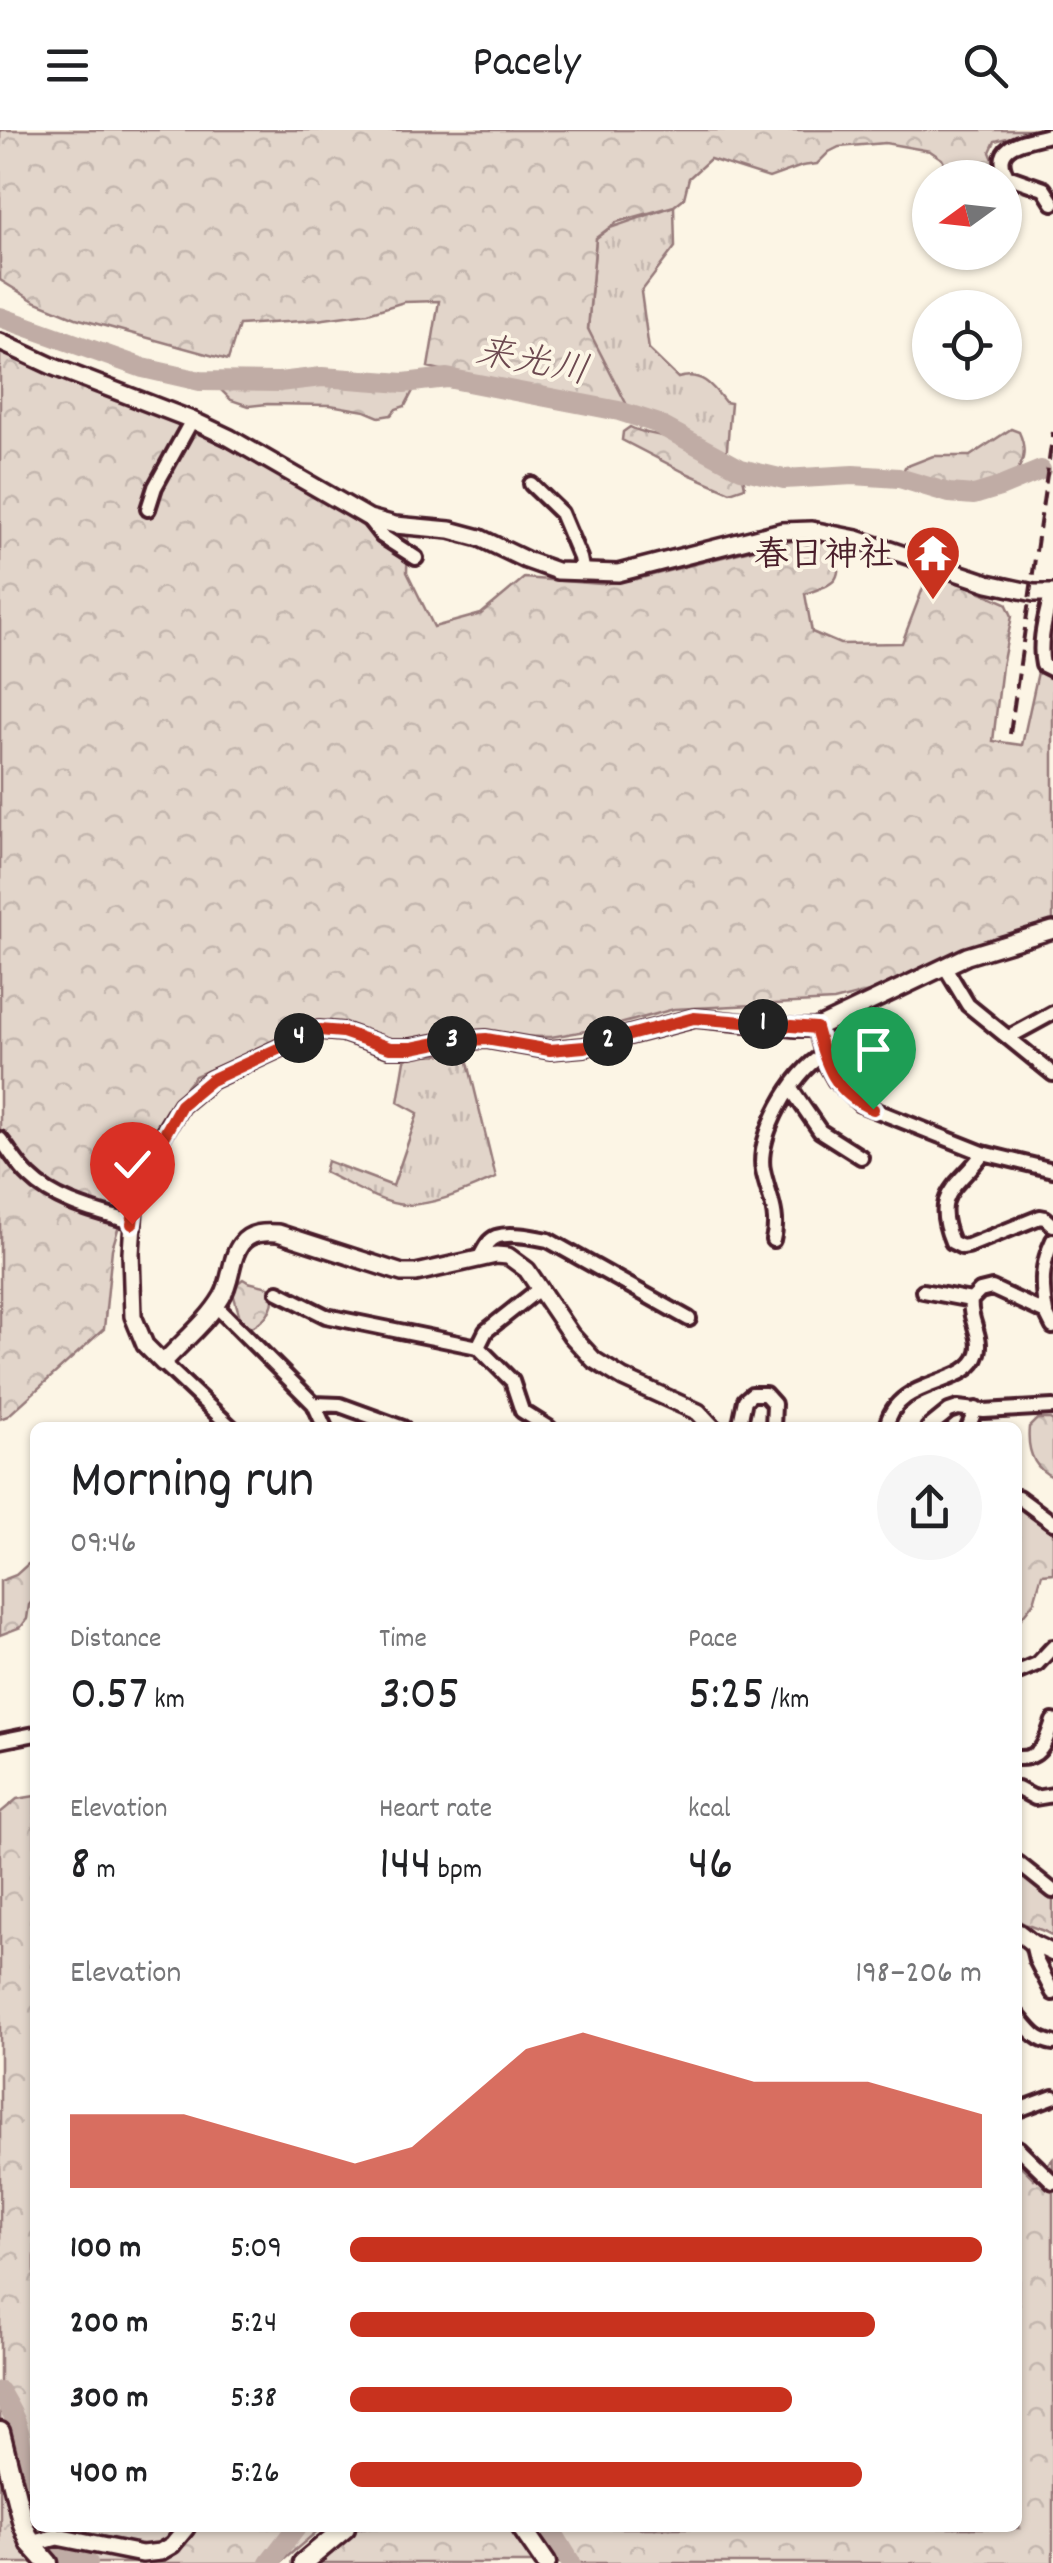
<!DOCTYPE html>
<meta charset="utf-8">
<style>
:root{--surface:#fff;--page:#f6f6f6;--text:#202124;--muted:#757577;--accent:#c8321e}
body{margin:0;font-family:Dekko,"Klee One",sans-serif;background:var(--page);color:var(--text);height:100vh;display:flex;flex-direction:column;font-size:38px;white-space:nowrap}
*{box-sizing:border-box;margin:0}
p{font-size:32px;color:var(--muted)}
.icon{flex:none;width:55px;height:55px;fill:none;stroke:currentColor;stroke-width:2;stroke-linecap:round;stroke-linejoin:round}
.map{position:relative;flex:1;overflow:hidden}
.sheet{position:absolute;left:30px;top:1292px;width:992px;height:1110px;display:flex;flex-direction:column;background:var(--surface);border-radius:15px;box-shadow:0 2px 8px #0004}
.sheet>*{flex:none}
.needle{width:65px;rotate:255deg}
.tools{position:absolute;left:912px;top:30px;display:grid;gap:20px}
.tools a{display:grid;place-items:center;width:110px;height:110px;border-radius:50%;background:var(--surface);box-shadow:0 2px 8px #0004;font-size:50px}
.pin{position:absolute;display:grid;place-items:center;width:85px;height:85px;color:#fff;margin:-102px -42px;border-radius:50% 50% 50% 0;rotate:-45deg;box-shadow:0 0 10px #0007}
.pin .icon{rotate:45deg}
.km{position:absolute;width:50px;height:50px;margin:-25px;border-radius:50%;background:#222;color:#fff;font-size:28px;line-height:50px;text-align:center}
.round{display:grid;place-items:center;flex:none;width:105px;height:105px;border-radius:52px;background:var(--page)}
.headline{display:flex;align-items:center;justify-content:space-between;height:170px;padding:0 40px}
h1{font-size:55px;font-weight:600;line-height:75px}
.stats{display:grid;grid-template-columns:repeat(3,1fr);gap:15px;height:170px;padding:10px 40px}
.stats div{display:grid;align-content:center}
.stats b{font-size:50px;font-weight:600}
.stats small{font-size:28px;font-weight:400}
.stats p{font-size:28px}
.chart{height:280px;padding:20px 40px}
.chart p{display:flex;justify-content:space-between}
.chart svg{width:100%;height:180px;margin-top:10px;fill:var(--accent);opacity:.7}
ul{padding:0 40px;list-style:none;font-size:32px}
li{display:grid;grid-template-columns:160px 120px 1fr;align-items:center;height:75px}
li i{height:25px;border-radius:12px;background:var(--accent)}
header{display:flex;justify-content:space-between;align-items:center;height:130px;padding:0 40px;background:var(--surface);font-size:45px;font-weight:600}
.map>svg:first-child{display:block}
.grass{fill:url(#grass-tufts);stroke:#967a7a;stroke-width:2.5}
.forest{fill:url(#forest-crowns);stroke:#967a7a;stroke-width:2.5}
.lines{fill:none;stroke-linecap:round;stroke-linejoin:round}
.river{stroke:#c0aca5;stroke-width:20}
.minor-casing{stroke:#4a1f2b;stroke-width:20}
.tertiary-casing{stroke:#4a1f2b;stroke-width:22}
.secondary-casing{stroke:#4a1f2b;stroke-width:25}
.minor{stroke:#fcf5e5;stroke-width:12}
.tertiary{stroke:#fcf5e5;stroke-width:15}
.secondary{stroke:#fcf5e5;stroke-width:18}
.rail{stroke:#4a1f2b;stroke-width:4;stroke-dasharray:15 8;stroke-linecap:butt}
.route-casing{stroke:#fff;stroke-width:20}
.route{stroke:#c8321e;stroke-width:12}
.labels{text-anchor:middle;stroke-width:8;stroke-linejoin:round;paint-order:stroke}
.poi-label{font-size:35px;font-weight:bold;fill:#4a1f2b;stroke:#fcf5e5;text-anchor:end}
.water-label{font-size:38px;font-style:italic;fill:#6d4950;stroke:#fcf5e5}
</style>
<header><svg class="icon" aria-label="menu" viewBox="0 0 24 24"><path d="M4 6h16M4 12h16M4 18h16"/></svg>Pacely<svg class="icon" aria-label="search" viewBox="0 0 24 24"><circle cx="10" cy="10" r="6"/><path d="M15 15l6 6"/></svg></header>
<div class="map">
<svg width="1053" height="2433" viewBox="0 0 1053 2433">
<defs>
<pattern id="grass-tufts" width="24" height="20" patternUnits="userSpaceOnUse" patternTransform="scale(2.5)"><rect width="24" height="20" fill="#e2d5ca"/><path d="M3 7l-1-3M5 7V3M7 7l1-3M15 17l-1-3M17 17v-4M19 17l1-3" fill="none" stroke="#c3b6ae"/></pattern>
<pattern id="forest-crowns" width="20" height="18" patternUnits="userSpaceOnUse" patternTransform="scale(2.5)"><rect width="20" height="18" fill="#e2d5ca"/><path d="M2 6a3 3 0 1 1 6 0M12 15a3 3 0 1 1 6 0" fill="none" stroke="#c3b6ae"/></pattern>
</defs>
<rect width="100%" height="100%" fill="#fcf5e5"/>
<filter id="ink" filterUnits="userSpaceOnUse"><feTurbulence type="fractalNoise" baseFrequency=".01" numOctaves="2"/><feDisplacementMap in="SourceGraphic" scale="20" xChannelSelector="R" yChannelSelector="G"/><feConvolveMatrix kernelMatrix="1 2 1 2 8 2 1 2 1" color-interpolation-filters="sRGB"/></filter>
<g filter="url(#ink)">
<!-- grass -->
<path class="grass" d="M674 76 675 117 641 162 649 220 678 248C701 241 712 255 725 272L731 273 726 330 626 290 588 199 596 108 610 98Z
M466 924 496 1048C467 1060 437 1075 405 1075 381 1074 346 1052 324 1042L327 1031 393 1056 418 983 398 972 405 930 412 925Z"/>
<!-- forest -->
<path class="forest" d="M0 0H1038L995 11 990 22 994 32 986 47H951L942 29 930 21 885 13 839 17 829 22 817 34 802 36 769 48 710 29 689 48 684 68 674 76 617 92 596 108 588 199 632 285 428 237 439 171 404 172 368 183 317 190 239 195 228 230 76 188 34 171 0 150Z
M0 218 101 264 157 284 207 307 312 362 361 395 408 407 407 442 434 497 481 484 524 448 601 454 637 449 770 415 805 409 839 415C839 454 840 451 805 464L812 502 840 514 902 513 926 450 940 444 1006 473 1012 486 1002 536 993 611 1022 615 1038 542 1053 537V795L965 819 869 862 834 871 674 879 609 897 551 907 478 906 397 914 322 907 264 917 195 946 174 971 151 1007 131 1056 112 1119 104 1199 8 1286 0 1289Z
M322 239 340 244 360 242 402 245 410 252 413 261 405 276 396 279 391 285 379 287 365 281 330 275 267 274 249 276 231 270 221 260 224 255 237 253 246 247 285 253Z
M630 297C645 305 661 304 676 310 692 316 704 325 718 333 734 341 742 335 745 357L730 362 684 342 622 310 623 302Z
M1011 299 1019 302C1037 341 999 362 965 359 945 357 921 351 903 342L905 337 933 326H970Z
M243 1149 248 1152 269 1157C280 1172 267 1189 252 1197L241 1191 233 1163 234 1156Z
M1037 1289H1050L1053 1291V1347C1032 1338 1027 1319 1029 1297Z
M1018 1374 1028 1379 1053 1402V1443L1042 1444 1034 1472 1018 1492Z
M28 1434H35V1468L29 1475 27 1489 21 1497 0 1505V1451L16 1445Z
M35 1666V2398H321L280 2433H0V1683L17 1669Z
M1018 1740 1053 1767V1806C1042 1798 1029 1798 1018 1790Z
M1053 2029V2433H321L345 2411 325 2398H1018V2033L1034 2049Z"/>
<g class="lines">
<!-- river -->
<path class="river" d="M0 187 143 238 200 251 279 252 322 247 404 253 447 248 619 281 656 293 741 339 784 349 853 345 899 348 949 363 974 365 1000 357 1041 340
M0 2262C8 2276 17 2290 20 2306 25 2336 20 2366 35 2394
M38 2398 62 2424 88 2433
M550 2398 571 2433
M269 2433 296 2398"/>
<!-- minor casing -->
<g class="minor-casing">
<path id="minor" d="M1053 4C1029 11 989 12 1007 46L1044 59 1053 73
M531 354 561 383 580 428 583 443
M148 379 155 357 192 290
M367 387 382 406 416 428
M1051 464C1046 487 1038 512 1043 535L1053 540
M945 837 968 875 1053 944
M816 898 825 932 835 950 860 974 983 1023 1053 1040
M1009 907 1053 883
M791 959 820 1001 861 1027
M0 1009C10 1021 18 1036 30 1047 56 1073 98 1082 132 1092
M983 1023C958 1058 931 1062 952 1112L962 1117 968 1116 1040 1087 1045 1088 1053 1095
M773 1110C780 1084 768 1065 763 1040 756 1007 793 941 823 925
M480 1127C484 1120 487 1111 496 1107 510 1102 533 1107 548 1110L689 1189
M539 1159 486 1201 478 1217 512 1251 522 1281 549 1298
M923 1161 971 1170 980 1161 992 1158 1046 1183 1053 1197
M278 1162 326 1186 478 1217
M216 1176 314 1274 325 1298
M1046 1183C1041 1155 1041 1135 1053 1110
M163 1233 232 1298
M314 1274 340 1275 403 1298
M739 1298 745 1270 752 1264H765L774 1274 773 1298
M886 1298C896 1245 968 1259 978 1223 983 1206 968 1189 971 1170
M928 1298 949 1281 958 1278 984 1281 1053 1277
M968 1298 976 1279
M1018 1367 1053 1393
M1018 1542 1037 1534 1053 1517
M0 1611 35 1604
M1018 1628C1042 1629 1046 1611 1053 1591
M1018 1659 1035 1668 1053 1665
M1018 1733 1053 1761
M1032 1813 1036 1830 1053 1863
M1018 1886C1029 1899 1035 1910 1053 1913
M1018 1980 1053 1967
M1018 2018 1053 2052"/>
</g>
<!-- tertiary casing -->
<g class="tertiary-casing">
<path id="tertiary" d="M0 212 54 237 192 290 230 308 369 388 395 395 450 400 480 408 526 430 557 441 618 443 782 401 812 400 857 409 988 453 1034 463H1053
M713 1298 698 1282 623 1248 594 1230 571 1205 527 1140 508 1126 496 1125 416 1143H402L278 1103C265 1102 250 1102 241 1114 230 1128 232 1151 222 1167 208 1191 182 1212 163 1233L145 1215 133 1186 131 1123 135 1061 157 1014 181 975 211 950 319 900 343 902 389 918H411L442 912 486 909 550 920 584 917 695 888 795 898H816L967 826 1053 800
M1018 1802 1032 1813 1053 1823
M31 2414 57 2407 142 2424 160 2422 172 2415 186 2398"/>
</g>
<!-- secondary casing -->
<g class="secondary-casing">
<path id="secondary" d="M0 2302 23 2394 31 2414 48 2433
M522 2398 546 2433
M303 2433 345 2398"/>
</g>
<!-- minor -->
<use href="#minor" class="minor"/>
<!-- tertiary -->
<use href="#tertiary" class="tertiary"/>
<!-- secondary -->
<use href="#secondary" class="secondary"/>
<!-- rail -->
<path class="rail" d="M1010 604 1053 302"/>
</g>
</g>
<g class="lines" filter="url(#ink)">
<!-- route casing -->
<g class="route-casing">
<path id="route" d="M132 1094 138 1052 181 975 211 950 319 900 343 902 390 918H412L442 912 486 909 550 920 584 917 694 888 816 898C826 935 835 964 873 979"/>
</g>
<!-- route -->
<use href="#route" class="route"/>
</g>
<!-- icons -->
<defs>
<g id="temple-pin" transform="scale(2.875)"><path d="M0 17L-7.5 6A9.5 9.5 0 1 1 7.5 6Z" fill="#c8321e" stroke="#fcf5e5"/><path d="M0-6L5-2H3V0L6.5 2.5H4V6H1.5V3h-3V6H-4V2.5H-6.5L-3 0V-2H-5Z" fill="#fff"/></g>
</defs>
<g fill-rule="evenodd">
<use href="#temple-pin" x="933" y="423"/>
</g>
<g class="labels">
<!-- poi labels -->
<g class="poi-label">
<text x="894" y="435">春日神社</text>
</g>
<!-- water labels -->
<g class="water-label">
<text transform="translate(533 229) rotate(11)" y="13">来光川</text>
</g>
</g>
</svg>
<div class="tools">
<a><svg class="needle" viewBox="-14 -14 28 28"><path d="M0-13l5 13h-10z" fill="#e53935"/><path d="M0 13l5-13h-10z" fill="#757577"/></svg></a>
<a><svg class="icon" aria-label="locate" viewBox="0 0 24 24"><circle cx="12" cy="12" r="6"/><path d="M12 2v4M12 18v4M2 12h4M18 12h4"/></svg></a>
</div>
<div class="pin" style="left:873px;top:979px;background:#1e9e55"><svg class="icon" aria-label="arrive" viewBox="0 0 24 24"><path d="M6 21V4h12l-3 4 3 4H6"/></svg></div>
<div class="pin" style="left:132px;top:1094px;background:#d93025"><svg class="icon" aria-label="check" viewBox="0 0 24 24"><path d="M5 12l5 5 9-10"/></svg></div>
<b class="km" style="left:763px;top:894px">1</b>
<b class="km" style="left:608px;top:911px">2</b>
<b class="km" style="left:452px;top:911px">3</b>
<b class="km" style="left:299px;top:908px">4</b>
<section class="sheet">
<div class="headline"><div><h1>Morning run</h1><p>09:46</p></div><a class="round"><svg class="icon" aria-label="share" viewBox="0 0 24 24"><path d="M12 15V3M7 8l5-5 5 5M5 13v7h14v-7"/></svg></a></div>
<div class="stats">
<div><p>Distance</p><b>0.57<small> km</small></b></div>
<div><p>Time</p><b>3:05</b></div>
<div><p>Pace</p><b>5:25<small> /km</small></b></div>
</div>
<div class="stats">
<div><p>Elevation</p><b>8<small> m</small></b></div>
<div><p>Heart rate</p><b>144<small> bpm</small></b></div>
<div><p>kcal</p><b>46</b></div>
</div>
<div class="chart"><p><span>Elevation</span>198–206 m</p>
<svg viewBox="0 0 160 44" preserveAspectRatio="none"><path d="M0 44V26L10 26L20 26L30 30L40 34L50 38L60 34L70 22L80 10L90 6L100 10L110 14L120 18L130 18L140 18L150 22L160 26V44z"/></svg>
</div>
<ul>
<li><b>100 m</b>5:09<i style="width:100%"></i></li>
<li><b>200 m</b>5:24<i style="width:83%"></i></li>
<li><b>300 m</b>5:38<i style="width:70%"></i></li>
<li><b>400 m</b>5:26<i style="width:81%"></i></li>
</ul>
</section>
</div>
